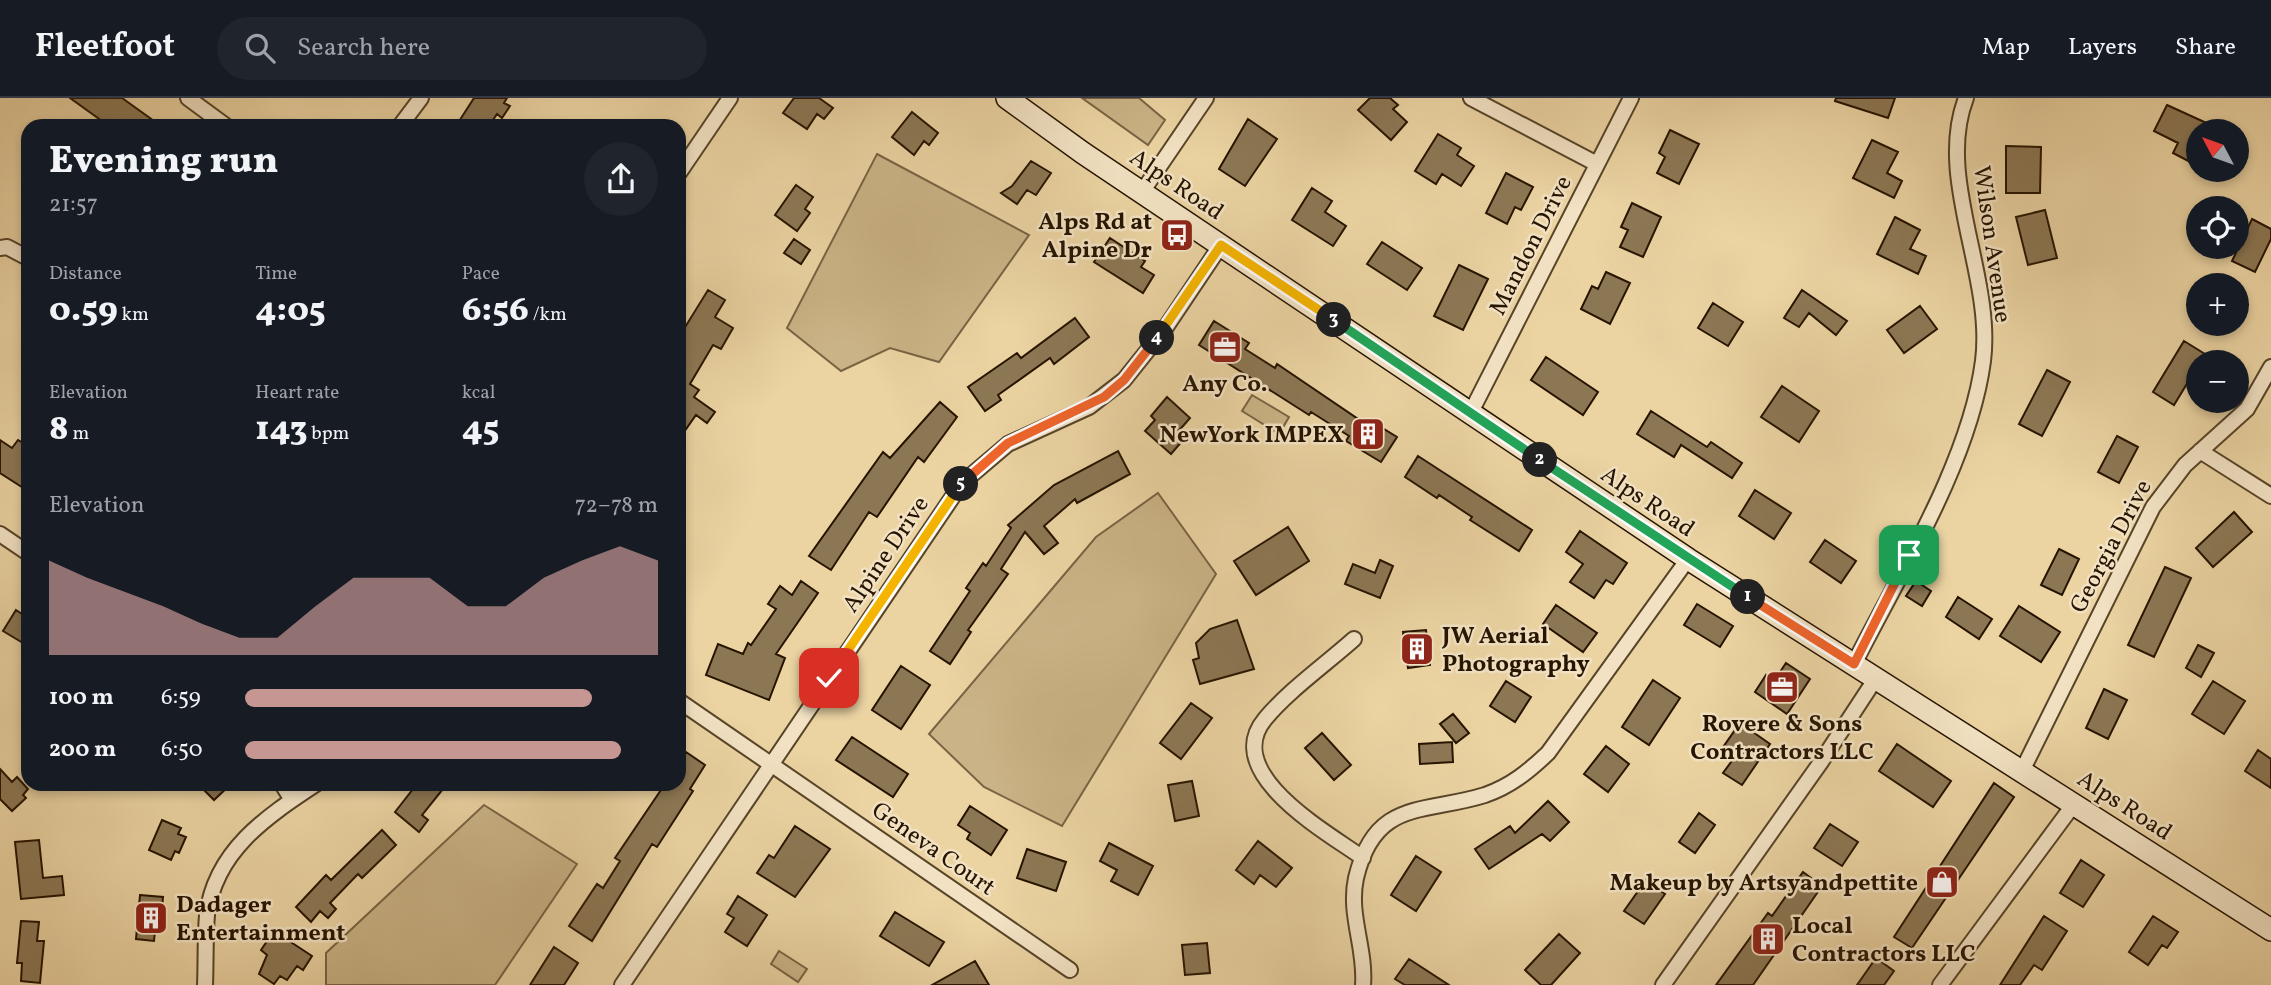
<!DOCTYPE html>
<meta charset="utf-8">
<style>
:root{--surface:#171b24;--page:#20242c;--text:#f1f3f6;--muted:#9ea1a6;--line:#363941;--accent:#c59692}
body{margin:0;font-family:Vollkorn,serif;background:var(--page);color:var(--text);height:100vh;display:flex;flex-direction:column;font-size:26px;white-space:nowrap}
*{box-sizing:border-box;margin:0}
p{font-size:23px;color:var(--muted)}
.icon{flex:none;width:38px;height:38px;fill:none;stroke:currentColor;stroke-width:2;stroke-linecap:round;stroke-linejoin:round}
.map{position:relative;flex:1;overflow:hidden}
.side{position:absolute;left:21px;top:21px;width:665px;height:672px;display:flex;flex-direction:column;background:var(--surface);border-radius:21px;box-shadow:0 4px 10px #0003}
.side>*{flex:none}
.needle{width:46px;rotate:311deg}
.tools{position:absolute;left:2186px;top:21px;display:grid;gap:14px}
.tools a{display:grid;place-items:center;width:63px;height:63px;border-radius:50%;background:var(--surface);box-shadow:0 4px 10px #0003;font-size:35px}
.pin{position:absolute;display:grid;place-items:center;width:60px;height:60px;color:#fff;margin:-30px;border-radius:14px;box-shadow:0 4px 10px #0006}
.km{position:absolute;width:35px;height:35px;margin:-18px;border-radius:50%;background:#222;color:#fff;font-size:19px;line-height:35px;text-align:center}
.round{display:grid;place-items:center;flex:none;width:74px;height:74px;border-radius:37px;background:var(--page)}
.head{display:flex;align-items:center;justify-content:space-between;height:119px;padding:0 28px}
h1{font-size:38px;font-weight:800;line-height:52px}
.figures{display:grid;grid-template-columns:repeat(3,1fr);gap:10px;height:119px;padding:7px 28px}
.figures div{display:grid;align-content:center}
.figures b{font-size:35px;font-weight:800}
.figures small{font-size:19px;font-weight:400}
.figures p{font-size:19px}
.chart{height:196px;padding:14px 28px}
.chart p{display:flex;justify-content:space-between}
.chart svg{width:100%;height:126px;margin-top:7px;fill:var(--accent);opacity:.7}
ul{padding:0 28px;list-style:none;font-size:23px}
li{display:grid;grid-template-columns:112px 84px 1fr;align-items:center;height:52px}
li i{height:18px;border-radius:9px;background:var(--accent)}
header{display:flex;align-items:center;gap:42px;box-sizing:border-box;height:98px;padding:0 35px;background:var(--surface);border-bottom:2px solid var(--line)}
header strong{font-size:33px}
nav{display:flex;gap:38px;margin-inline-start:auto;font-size:24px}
.search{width:490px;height:63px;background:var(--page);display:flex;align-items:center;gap:18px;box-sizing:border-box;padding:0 24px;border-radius:38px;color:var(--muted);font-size:26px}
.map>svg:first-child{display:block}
.green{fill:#cab386;stroke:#786443;stroke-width:2}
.building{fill:#8c7754;stroke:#261400;stroke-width:2}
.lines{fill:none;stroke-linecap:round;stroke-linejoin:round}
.minor-casing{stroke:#574428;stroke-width:18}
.secondary-casing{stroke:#261400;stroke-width:24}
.minor{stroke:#f2e2c3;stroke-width:14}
.secondary{stroke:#f2e2c3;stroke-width:21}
.split-1-casing{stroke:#fff;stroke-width:14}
.split-2-casing{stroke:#fff;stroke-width:14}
.split-3-casing{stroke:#fff;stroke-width:14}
.split-4-casing{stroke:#fff;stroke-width:14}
.split-5-casing{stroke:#fff;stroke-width:14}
.split-6-casing{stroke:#fff;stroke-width:14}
.split-1{stroke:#f0652b;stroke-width:9}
.split-2{stroke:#22a559;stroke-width:9}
.split-3{stroke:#22a559;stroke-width:9}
.split-4{stroke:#f5b400;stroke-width:9}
.split-5{stroke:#f0652b;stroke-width:9}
.split-6{stroke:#f5b400;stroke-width:9}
.labels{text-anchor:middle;stroke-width:5;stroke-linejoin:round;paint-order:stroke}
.street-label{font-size:24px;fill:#261400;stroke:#f2e2c3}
.poi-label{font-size:24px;font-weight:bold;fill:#261400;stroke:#f2e2c3;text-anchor:end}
</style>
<header>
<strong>Fleetfoot</strong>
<div class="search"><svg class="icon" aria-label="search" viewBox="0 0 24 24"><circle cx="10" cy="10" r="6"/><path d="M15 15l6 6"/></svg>Search here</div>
<nav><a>Map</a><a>Layers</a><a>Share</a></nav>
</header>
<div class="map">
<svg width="2271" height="887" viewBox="0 0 2271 887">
<rect width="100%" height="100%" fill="#ebd3a2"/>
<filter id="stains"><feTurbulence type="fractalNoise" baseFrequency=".00286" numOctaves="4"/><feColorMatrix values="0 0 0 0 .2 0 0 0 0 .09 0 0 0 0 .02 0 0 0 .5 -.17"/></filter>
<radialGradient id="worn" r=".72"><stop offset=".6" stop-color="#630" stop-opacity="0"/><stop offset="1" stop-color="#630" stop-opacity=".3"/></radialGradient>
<!-- green -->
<path class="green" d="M1082 0H1139L1165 22 1148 47Z
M877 56 1029 137 939 264 890 250 841 273 787 230Z
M1252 297 1289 319 1279 336 1242 313Z
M1158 395 1216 476 1062 728 984 689 929 636 1096 439Z
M484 707 577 766 495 887H326V855Z
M779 853 807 871 798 884 771 866Z"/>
<!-- building -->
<path class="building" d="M70 0H122L161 28H109Z
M474 0H507L504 5 510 8 502 20 497 16 489 28H456Z
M794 0H819L833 10 824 21 817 16 807 31 783 15Z
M1370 0H1390L1398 7 1393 11 1407 24 1391 42 1358 12Z
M1836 0H1895L1888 20 1835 3Z
M2167 7 2224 33H2198V68L2173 55 2178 45 2154 33Z
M912 14 938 35 929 47 924 43 914 57 892 39Z
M1248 21 1277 41 1245 88 1219 71Z
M1670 32 1699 46 1679 86 1657 75 1665 59 1659 55Z
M1438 36 1461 50 1457 57 1474 68 1461 88 1442 76 1436 86 1415 73Z
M1872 42 1898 54 1887 75 1902 83 1894 100 1853 80Z
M2006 48 2041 49 2040 95H2006Z
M1031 63 1051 75 1036 97 1027 92 1017 106 1001 95 1012 88Z
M1506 75 1533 89 1521 112 1515 109 1507 126 1486 115Z
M796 87 813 99 805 111 810 115 797 133 775 117Z
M1312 90 1332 103 1325 114 1346 128 1333 148 1292 122Z
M1632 105 1661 119 1643 159 1620 149 1628 132 1621 129Z
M2045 112 2057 160 2028 167 2016 119Z
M1895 119 1920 132 1910 151 1926 158 1918 176 1877 156Z
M2252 121 2271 131V141L2255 174 2232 163Z
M1110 140 1145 163 1141 169 1154 177 1143 195 1094 164Z
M794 141 810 152 801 166 784 155Z
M1382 144 1422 170 1407 192 1367 166Z
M1459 167 1488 181 1463 232 1434 218Z
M1606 174 1630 185 1610 226 1581 211 1592 188 1598 191Z
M708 192 725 202 715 219 733 230 721 251 713 247 690 286 699 292 694 299 715 314 707 325 696 317 679 341V239Z
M1802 192 1847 223 1836 237 1809 215 1799 229 1784 220Z
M1713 205 1743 224 1728 248 1698 230Z
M1920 208 1937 231 1904 255 1887 232Z
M1075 220 1089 239 1054 266 1050 260 998 297 1001 302 985 313 968 289 1017 255 1021 260Z
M1214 223 1249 245 1245 251 1275 270 1277 266 1376 333 1379 328 1397 339 1381 364 1346 343 1349 338 1311 314 1309 317 1199 247Z
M2184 243 2205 256 2174 307 2153 294Z
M1546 259 1598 294 1583 317 1531 282Z
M2047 272 2070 284 2042 338 2019 326Z
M1782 288 1819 313 1799 344 1761 319Z
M1167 299 1190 320 1176 336 1183 342 1171 356 1145 333 1155 322 1151 318Z
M940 304 957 319 924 364 918 359 877 419 869 414 831 472 809 458 883 354 890 360Z
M1651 313 1707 349 1711 344 1742 365 1732 380 1681 347 1674 359 1637 336Z
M2117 338 2138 349 2119 385 2098 374Z
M0 342 12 350 18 342 28 348V393L0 375Z
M1118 353 1130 376 1077 405 1075 401 1044 428 1058 445 1044 456 1025 434 1001 471 1008 476 968 532 971 534 950 566 930 553 970 493 966 490 983 465 986 468 1011 430 1008 427 1054 387Z
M1418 358 1532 432 1519 453 1470 422 1472 419 1439 397 1437 400 1405 379Z
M1755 392 1791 415 1774 441 1739 418Z
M2234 414 2252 434 2213 469 2196 450Z
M1288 429 1309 463 1256 497 1234 463Z
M1580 433 1627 465 1613 486 1606 482 1594 500 1570 484 1583 466 1566 454Z
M1825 442 1856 463 1841 485 1810 464Z
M2059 451 2079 461 2062 497 2041 487Z
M1380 462 1393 468 1380 500 1345 486 1353 466 1375 475Z
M2165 469 2191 480 2154 559 2128 547Z
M801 483 818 495 776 556 785 560 769 602 706 577 718 546 743 556 748 545 751 547 776 511 768 506 780 488 792 497Z
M1916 483 1931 493 1922 508 1906 498Z
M1958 499 1992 521 1979 541 1946 519Z
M1697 506 1733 528 1720 549 1684 527Z
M1556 507 1597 535 1583 554 1543 526Z
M2019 508 2060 534 2041 564 2000 538Z
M16 512 28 520V548L3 533Z
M1237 522 1254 571 1200 586 1193 562 1199 560 1196 545 1210 531Z
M1426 532 1430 567 1408 570 1403 534Z
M2198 547 2214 555 2201 579 2186 570Z
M1786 565 1810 581 1787 616 1755 594 1766 577 1774 583Z
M901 568 930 587 901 631 872 612Z
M1653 582 1680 600 1649 647 1622 629Z
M1506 583 1531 599 1515 624 1490 608Z
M2213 583 2245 603 2224 636 2192 616Z
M2104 591 2127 602 2108 641 2086 630Z
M1191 605 1212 620 1181 661 1160 645Z
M1453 616 1469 635 1456 645 1440 626Z
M1740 625 1770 646 1742 687 1723 675 1734 660 1721 652Z
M1322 635 1351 667 1334 682 1305 650Z
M852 639 908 676 893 699 836 662Z
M1452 644 1453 664 1420 666 1419 646Z
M1897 646 1951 683 1933 709 1879 673Z
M1606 648 1629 666 1608 694 1584 676Z
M2258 652 2271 661V690L2245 673Z
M686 654 705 667 690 691 693 693 657 749 652 746 592 843 569 828 597 786 603 790 620 763 615 760 665 686H679V665Z
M0 671 12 684 17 679 28 691 23 697 26 700 12 713 0 701Z
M1192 683 1199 718 1175 723 1168 687Z
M1994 685 2014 699 1912 850 1894 839Z
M198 686H231L214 702Z
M417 686H447L422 717 428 722 419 734 395 714Z
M1548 703 1569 724 1550 743 1542 736 1489 771 1475 751 1510 728 1515 735Z
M970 708 1007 732 991 757 967 741 970 735 958 727Z
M1699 715 1715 727 1695 755 1679 744Z
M162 722 181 730 178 736 186 739 179 755 175 753 171 762 149 752Z
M1830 726 1858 744 1842 768 1814 750Z
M795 728 830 751 795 799 757 775 769 757 774 760Z
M382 732 396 747 362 780 358 776 330 805 336 811 328 820 320 813 311 824 296 809 326 777 331 782Z
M39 742 43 780 62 778 64 797 21 801 15 744Z
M1258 743 1292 770 1276 789 1260 777 1254 786 1236 772Z
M1109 745 1153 768 1138 797 1111 783 1117 772 1100 763Z
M1027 751 1066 764 1056 793 1017 780Z
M1416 758 1441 774 1416 813 1391 797Z
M2081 762 2104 777 2083 809 2060 795Z
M1803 774 1822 788 1753 887H1716L1768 815 1772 818Z
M1646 782 1665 796 1644 826 1624 813Z
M140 797 163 799 160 833H155L154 843 136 841Z
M738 798 767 817 747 848 725 834 734 820 727 816Z
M895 814 944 844 929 868 880 838Z
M2044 818 2067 833 2042 872 2034 867 2020 887H2000Z
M2153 818 2178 834 2167 850 2162 847 2148 867 2129 854Z
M21 823 39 824 37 843H44L40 885 21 883 22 865H17Z
M274 833 312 858 303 872 297 868 287 882 280 878 274 886 259 876 267 857 261 852Z
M1559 836 1580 855 1551 887H1541L1525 872Z
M1207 845 1210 875 1185 877 1182 847Z
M554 849 578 865 564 887H530Z
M1876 860 1894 873 1884 887H1857Z
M1409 861 1449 887H1405L1395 881Z
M975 863 989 887H932Z"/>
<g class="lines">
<!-- minor casing -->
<g class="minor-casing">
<path id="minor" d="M188 0 226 28
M1471 0 1597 66
M400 28 421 0
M679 75 730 0
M1142 94 1206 0
M0 150 7 149 28 160
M1470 316 1631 0
M2200 353 2271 398
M0 436 28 455
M1354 541C1326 566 1288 593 1265 621 1220 675 1328 735 1363 760
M1854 566C1899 477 1970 363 1983 263 1994 178 1935 80 1966 0
M679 603 1070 872
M2022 673 2153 409 2185 367 2247 311 2271 269
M282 686 292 702
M205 887C206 864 205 840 207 817 215 753 266 719 316 686
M622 887 962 385 1008 346 1089 309 1124 282 1164 232 1221 147
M1363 887C1366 850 1348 817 1356 780 1375 700 1425 716 1485 697 1511 688 1529 673 1548 655L1688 461
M1663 887 1821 664 1876 580
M1940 887 2074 706"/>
</g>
<!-- secondary casing -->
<g class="secondary-casing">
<path id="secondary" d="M1007 0 1083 55 1688 461 2271 832"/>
</g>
<!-- minor -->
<use href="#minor" class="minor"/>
<!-- secondary -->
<use href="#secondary" class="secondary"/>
</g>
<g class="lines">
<!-- split-1 casing -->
<g class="split-1-casing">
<path id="split-1" d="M1748 499 1854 566 1909 457"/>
</g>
<!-- split-2 casing -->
<g class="split-2-casing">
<path id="split-2" d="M1540 362 1748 499"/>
</g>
<!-- split-3 casing -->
<g class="split-3-casing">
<path id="split-3" d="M1334 222 1540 362"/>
</g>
<!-- split-4 casing -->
<g class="split-4-casing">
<path id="split-4" d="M1157 240 1221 147 1334 222"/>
</g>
<!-- split-5 casing -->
<g class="split-5-casing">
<path id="split-5" d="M961 386 1008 345 1104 299 1124 282 1157 240"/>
</g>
<!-- split-6 casing -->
<g class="split-6-casing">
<path id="split-6" d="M829 580 961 386"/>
</g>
<!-- split-1 -->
<use href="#split-1" class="split-1"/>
<!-- split-2 -->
<use href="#split-2" class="split-2"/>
<!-- split-3 -->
<use href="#split-3" class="split-3"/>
<!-- split-4 -->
<use href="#split-4" class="split-4"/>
<!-- split-5 -->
<use href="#split-5" class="split-5"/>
<!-- split-6 -->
<use href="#split-6" class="split-6"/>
</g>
<!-- icons -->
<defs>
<g id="bus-square" transform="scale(1.75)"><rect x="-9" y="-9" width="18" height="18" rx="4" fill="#8f2418" stroke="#f2e2c3"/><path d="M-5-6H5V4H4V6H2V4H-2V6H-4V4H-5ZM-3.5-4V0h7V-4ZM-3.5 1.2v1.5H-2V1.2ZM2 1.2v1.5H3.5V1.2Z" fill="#fff"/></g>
<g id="office-square" transform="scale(1.75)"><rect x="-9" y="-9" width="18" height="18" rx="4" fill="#8f2418" stroke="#f2e2c3"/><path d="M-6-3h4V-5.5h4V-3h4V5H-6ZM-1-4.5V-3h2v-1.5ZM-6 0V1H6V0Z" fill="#fff"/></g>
<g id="building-square" transform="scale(1.75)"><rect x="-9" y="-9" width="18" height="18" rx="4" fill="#8f2418" stroke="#f2e2c3"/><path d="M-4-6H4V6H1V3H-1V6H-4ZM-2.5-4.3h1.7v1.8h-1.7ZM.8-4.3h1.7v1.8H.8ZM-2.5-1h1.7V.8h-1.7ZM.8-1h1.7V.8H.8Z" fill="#fff"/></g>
<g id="shop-square" transform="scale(1.75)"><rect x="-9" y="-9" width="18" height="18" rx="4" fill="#8f2418" stroke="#f2e2c3"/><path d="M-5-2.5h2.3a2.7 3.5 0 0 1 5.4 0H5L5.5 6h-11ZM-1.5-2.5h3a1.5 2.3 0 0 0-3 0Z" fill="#fff"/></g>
</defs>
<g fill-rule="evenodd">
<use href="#bus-square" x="1177" y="137"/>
<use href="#office-square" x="1225" y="249"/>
<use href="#building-square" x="1368" y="336"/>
<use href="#building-square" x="1417" y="551"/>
<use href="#office-square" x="1782" y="589"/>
<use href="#shop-square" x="1942" y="784"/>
<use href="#building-square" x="151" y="820"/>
<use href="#building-square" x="1768" y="841"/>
</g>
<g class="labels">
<!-- street labels -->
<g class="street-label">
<text transform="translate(1177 86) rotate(34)" y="8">Alps Road</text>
<text transform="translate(1993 146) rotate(82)" y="8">Wilson Avenue</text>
<text transform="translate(1530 147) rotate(-63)" y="8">Mandon Drive</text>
<text transform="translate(1648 403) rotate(34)" y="8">Alps Road</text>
<text transform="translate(2110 448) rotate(-62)" y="8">Georgia Drive</text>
<text transform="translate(885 456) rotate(-56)" y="8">Alpine Drive</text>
<text transform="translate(2125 707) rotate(33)" y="8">Alps Road</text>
<text transform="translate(934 750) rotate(35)" y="8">Geneva Court</text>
</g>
<!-- poi labels -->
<g class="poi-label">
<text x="1152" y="131">Alps Rd at<tspan x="1152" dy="28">Alpine Dr</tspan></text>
<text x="1225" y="293" text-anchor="middle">Any Co.</text>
<text x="1344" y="344">NewYork IMPEX</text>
<text x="1442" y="545" text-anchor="start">JW Aerial<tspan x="1442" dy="28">Photography</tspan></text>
<text x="1782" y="633" text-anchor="middle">Rovere &amp; Sons<tspan x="1782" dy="28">Contractors LLC</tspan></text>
<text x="1918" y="792">Makeup by Artsyandpettite</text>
<text x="176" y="814" text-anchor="start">Dadager<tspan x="176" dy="28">Entertainment</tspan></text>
<text x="1792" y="835" text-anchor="start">Local<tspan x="1792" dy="28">Contractors LLC</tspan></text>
</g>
</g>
<rect width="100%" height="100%" filter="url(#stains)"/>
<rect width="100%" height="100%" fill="url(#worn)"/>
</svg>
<div class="tools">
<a><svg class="needle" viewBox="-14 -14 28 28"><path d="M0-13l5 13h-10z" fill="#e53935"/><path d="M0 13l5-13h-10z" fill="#9ea1a6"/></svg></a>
<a><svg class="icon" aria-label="locate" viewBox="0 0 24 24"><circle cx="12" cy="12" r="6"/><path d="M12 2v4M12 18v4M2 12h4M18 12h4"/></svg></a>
<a>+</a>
<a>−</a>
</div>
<div class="pin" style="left:1909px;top:457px;background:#1e9e55"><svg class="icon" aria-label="arrive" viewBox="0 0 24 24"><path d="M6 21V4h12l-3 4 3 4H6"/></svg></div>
<div class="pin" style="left:829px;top:580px;background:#d93025"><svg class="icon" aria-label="check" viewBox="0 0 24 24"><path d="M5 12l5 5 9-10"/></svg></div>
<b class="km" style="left:1748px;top:499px">1</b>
<b class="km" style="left:1540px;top:362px">2</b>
<b class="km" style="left:1334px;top:222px">3</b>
<b class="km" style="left:1157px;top:240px">4</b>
<b class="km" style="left:961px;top:386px">5</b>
<section class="side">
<div class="head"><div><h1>Evening run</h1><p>21:57</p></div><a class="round"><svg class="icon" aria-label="share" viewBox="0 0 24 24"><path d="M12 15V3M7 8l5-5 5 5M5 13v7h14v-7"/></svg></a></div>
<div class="figures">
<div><p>Distance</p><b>0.59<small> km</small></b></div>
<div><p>Time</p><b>4:05</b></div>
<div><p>Pace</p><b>6:56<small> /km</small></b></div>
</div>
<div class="figures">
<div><p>Elevation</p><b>8<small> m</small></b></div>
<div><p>Heart rate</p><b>143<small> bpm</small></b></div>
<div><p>kcal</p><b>45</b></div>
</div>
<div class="chart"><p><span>Elevation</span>72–78 m</p>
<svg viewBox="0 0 160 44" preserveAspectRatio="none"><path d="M0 44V11L10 17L20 22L30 27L40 33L50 38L60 38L70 27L80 17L90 17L100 17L110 27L120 27L130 17L140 11L150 6L160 11V44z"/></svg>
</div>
<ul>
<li><b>100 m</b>6:59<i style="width:84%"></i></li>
<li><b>200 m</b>6:50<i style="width:91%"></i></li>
</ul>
</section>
</div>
